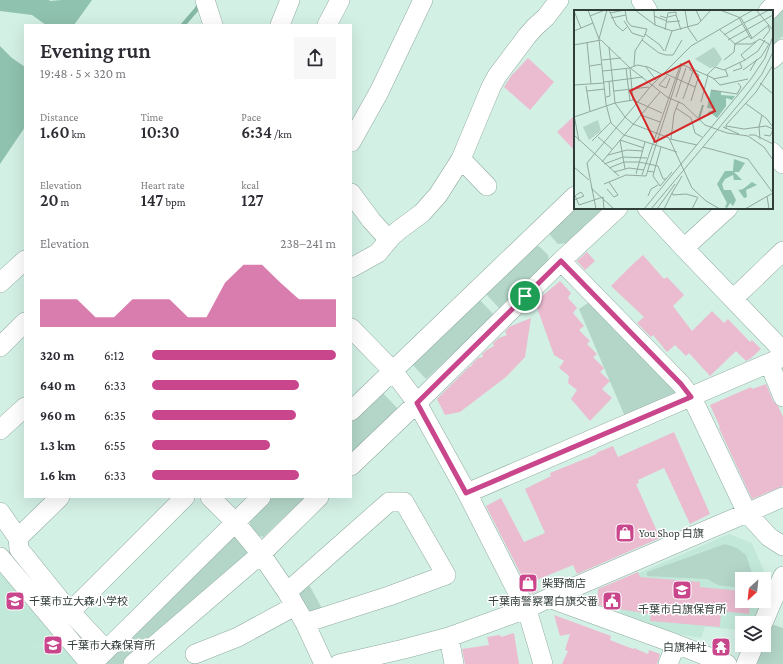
<!DOCTYPE html>
<meta charset="utf-8">
<style>
:root{--surface:#fff;--page:#f7f7f7;--text:#2b2b33;--muted:#7c7c81;--accent:#ca468c}
body{margin:0;font-family:"Crimson Pro","Noto Sans JP",serif;background:var(--page);color:var(--text);height:100vh;display:flex;flex-direction:column;font-size:15px;white-space:nowrap}
*{box-sizing:border-box;margin:0}
p{font-size:13px;color:var(--muted)}
.icon{flex:none;width:22px;height:22px;fill:none;stroke:currentColor;stroke-width:2;stroke-linecap:round;stroke-linejoin:round}
.map{position:relative;flex:1;overflow:hidden}
.side{position:absolute;left:24px;top:24px;width:328px;height:474px;display:flex;flex-direction:column;background:var(--surface);border-radius:0px;box-shadow:0 4px 16px #0002}
.side>*{flex:none}
.needle{width:26px;rotate:207deg}
.fabs{position:absolute;left:735px;top:572px;display:grid;gap:8px}
.fabs a{display:grid;place-items:center;width:36px;height:36px;border-radius:0px;background:var(--surface);box-shadow:0 4px 16px #0002;font-size:20px}
.pin{position:absolute;display:grid;place-items:center;width:34px;height:34px;color:#fff;margin:-17px;border:2px solid #fff;border-radius:50%;box-shadow:0 1px 4px #0007}
.round{display:grid;place-items:center;flex:none;width:42px;height:42px;border-radius:0px;background:var(--page)}
.head{display:flex;align-items:center;justify-content:space-between;height:68px;padding:0 16px}
h1{font-size:22px;font-weight:600;line-height:30px}
.stats{display:grid;grid-template-columns:repeat(3,1fr);gap:6px;height:68px;padding:4px 16px}
.stats div{display:grid;align-content:center}
.stats b{font-size:17px;font-weight:600}
.stats small{font-size:11px;font-weight:400}
.stats p{font-size:11px}
.chart{height:112px;padding:8px 16px}
.chart p{display:flex;justify-content:space-between}
.chart svg{width:100%;height:72px;margin-top:4px;fill:var(--accent);opacity:.7}
ul{padding:0 16px;list-style:none;font-size:13px}
li{display:grid;grid-template-columns:64px 48px 1fr;align-items:center;height:30px}
li i{height:10px;border-radius:5px;background:var(--accent)}
.map>svg:first-child{display:block}
.built{fill:#c2e8d9}
.green{fill:#b3d6c8}
.forest{fill:#8fc2af}
.lines{fill:none;stroke-linecap:round;stroke-linejoin:round}
.stream{stroke:#86b8a6;stroke-width:4.5}
.building{fill:#ebbcd0}
.minor-casing{stroke:#8faa9f;stroke-width:20}
.minor{stroke:#fff;stroke-width:19}
.route-casing{stroke:#fff;stroke-width:8}
.route{stroke:#ca468c;stroke-width:5}
.labels{text-anchor:middle;stroke-width:3;stroke-linejoin:round;paint-order:stroke}
.poi-label{font-size:11px;fill:#313d38;stroke:#fff;text-anchor:start}
.inset-river{fill:none;stroke:#86b8a6;stroke-width:2}
.inset-road{fill:none;stroke:#92a8a0;stroke-width:1}
.view{fill:#d62828;fill-opacity:0.15;stroke:#d62828;stroke-width:2}
.inset-edge{fill:none;stroke:#313d38;stroke-width:2}
</style>
<div class="map">
<svg width="783" height="664" viewBox="0 0 783 664">
<rect width="100%" height="100%" fill="#d3f0e5"/>
<!-- built -->
<path class="built" d="M729 534 752 543 769 583 764 597V579H742V601H763L755 623H742V630L705 627 701 638 672 633 620 613 623 580Z
M0 565 60 637 16 655 60 638 82 664H0Z"/>
<!-- green -->
<path class="green" d="M783 2V36L772 46V13Z
M575 208H605L568 243 558 244 550 235V229Z
M534 245 540 247 548 255 549 262 500 309 485 293Z
M478 298 494 315 426 379 410 362Z
M591 301 675 386V399L626 419 579 309Z
M382 392 398 409 351 454V422Z
M273 497H305L263 537 257 535 250 528V519Z
M236 534 251 551 126 664H100Z
M725 544 737 548 746 555 754 579H742V588L718 585 707 579 647 576V572Z
M308 583 324 612 310 617 296 594Z
M768 623 783 628V664H755L759 645H764V632Z"/>
<!-- forest -->
<path class="forest" d="M0 0H49L50 1 62 0H92L74 25H46L32 15 0 11Z
M0 46 12 58 25 67V127L0 164Z"/>
<g class="lines">
<!-- stream -->
<path class="stream" d="M183 25 196 10 200 3"/>
</g>
<!-- building -->
<path class="building" d="M528 58 554 82 530 110 504 87 513 73V74Z
M575 115V151L557 132Z
M587 252 595 261 585 270 577 261Z
M643 255 664 279 667 277 684 295 673 306 692 331 712 311 724 323 728 319 750 342 752 340 761 349 750 359 746 361 736 351 710 376 689 353 686 356 675 345 667 352 653 335 651 337 637 323 644 317 611 286 633 264Z
M560 281 571 293 568 298 577 308 573 313 584 326 579 330 590 341 587 344 597 354 593 357 604 368 600 372 610 381 602 389 612 398 590 421 571 399 577 390 568 383 569 376 559 368 564 361 554 355 535 302Z
M531 318 525 357 506 377 460 412 445 415 437 399 469 367 472 366 471 365 478 358 483 357 482 354 488 349 494 346 493 343 499 338 507 335 505 332 509 327Z
M766 384 773 401 778 406 783 417V486L752 499 719 428 720 427 710 405 751 387 752 389Z
M674 432 710 514 690 524 664 468 638 480 639 483 636 484 660 538 577 574 573 565 534 581 538 591 531 594 486 506 501 498 524 542 545 533 525 489 551 476 550 473 597 454 596 453 613 446 618 457Z
M638 572 640 577 700 582V587L742 591V601H750L749 614 721 611 720 627 650 621 651 614 618 609V610L613 609 597 604 598 589Z
M554 615 611 636 610 640 633 649 634 648 648 654 649 650 660 654 657 664H562L568 651 565 650 570 634 560 636Z
M514 633 519 664H465L462 649 489 645 487 637 500 635 501 637Z"/>
<g class="lines">
<!-- minor casing -->
<g class="minor-casing">
<path id="minor" d="M205 0 213 25
M641 0 648 11
M768 11 779 0
M280 25 290 0
M327 25 340 0
M772 59 783 49
M351 142 379 92 423 0
M772 152 783 164
M461 159 487 186
M351 193 371 220 389 240
M647 208 684 248 783 351
M684 248 728 208
M561 261 681 384 691 397 697 408 747 513 769 537 783 546
M351 268 378 253 391 237 399 230 422 213 438 195 461 159 491 87 497 76 527 36 535 27 546 17 559 0
M0 283 25 260
M733 299 783 251
M351 328 393 371 417 403 467 493 526 609 530 620 543 664
M0 347 25 322
M769 363 783 397
M351 411 575 196
M0 430 25 407
M351 466 417 403 561 261 618 208
M467 493 783 357
M210 497 235 522 261 554 287 592 305 623 324 664
M0 512 18 538 19 549 65 606 106 650
M18 538 60 497
M0 557 90 664
M287 592 389 502H404L446 575 389 596 305 623
M549 598 676 644 727 664
M70 612 185 497
M763 623 783 576
M449 637 454 664
M195 654 238 637 295 606
M92 664 261 497
M133 664 261 554 319 497
M339 664 404 649 449 637 526 609 549 598 721 524 747 513 783 497
M668 664 676 644
M746 664 754 645"/>
</g>
<!-- minor -->
<use href="#minor" class="minor"/>
</g>
<g class="lines">
<!-- route casing -->
<g class="route-casing">
<path id="route" d="M561 261 681 384 691 397 466 493 417 403Z"/>
</g>
<!-- route -->
<use href="#route" class="route"/>
</g>
<!-- icons -->
<defs>
<g id="shop-square" transform="scale(1)"><rect x="-9" y="-9" width="18" height="18" rx="4" fill="#ca468c" stroke="#fff"/><path d="M-5-2.5h2.3a2.7 3.5 0 0 1 5.4 0H5L5.5 6h-11ZM-1.5-2.5h3a1.5 2.3 0 0 0-3 0Z" fill="#fff"/></g>
<g id="school-square" transform="scale(1)"><rect x="-9" y="-9" width="18" height="18" rx="4" fill="#ca468c" stroke="#fff"/><path d="M0-5L7-2L0 1L-7-2ZM-4 1L0 2.5L4 1V4Q0 6-4 4Z" fill="#fff"/></g>
<g id="civic-square" transform="scale(1)"><rect x="-9" y="-9" width="18" height="18" rx="4" fill="#ca468c" stroke="#fff"/><path d="M-.6-6.5H3V-4.5H.6V-3L4-1V1h2V6H-6V1h2V-1L-.6-3ZM-1.2 2.5V6h2.4V2.5Z" fill="#fff"/></g>
<g id="temple-square" transform="scale(1)"><rect x="-9" y="-9" width="18" height="18" rx="4" fill="#ca468c" stroke="#fff"/><path d="M0-6L5-2H3V0L6.5 2.5H4V6H1.5V3h-3V6H-4V2.5H-6.5L-3 0V-2H-5Z" fill="#fff"/></g>
</defs>
<g fill-rule="evenodd">
<use href="#shop-square" x="625" y="533"/>
<use href="#shop-square" x="528" y="583"/>
<use href="#school-square" x="682" y="590"/>
<use href="#school-square" x="15" y="601"/>
<use href="#civic-square" x="612" y="601"/>
<use href="#school-square" x="53" y="645"/>
<use href="#temple-square" x="721" y="647"/>
</g>
<g class="labels">
<!-- poi labels -->
<g class="poi-label">
<text x="639" y="537">You Shop 白旗</text>
<text x="542" y="587">柴野商店</text>
<text x="29" y="605">千葉市立大森小学校</text>
<text x="598" y="605" text-anchor="end">千葉南警察署白旗交番</text>
<text x="682" y="613" text-anchor="middle">千葉市白旗保育所</text>
<text x="67" y="649">千葉市大森保育所</text>
<text x="707" y="651" text-anchor="end">白旗神社</text>
</g>
</g>
<!-- overview -->
<g transform="translate(574 10)">
<rect width="199" height="199" fill="#d3f0e5"/>
<path d="M140 37 148 49 143 56 136 58 121 49ZM24 110 27 121 15 130 9 117Z" fill="#b3d6c8"/>
<path d="M137 80 147 82V85L161 86 158 90 152 88V96L143 108 137 103 134 106V102L142 99 133 98ZM160 149 171 153 165 162H160L168 170H160L159 165 151 169 148 174 150 180H157L162 190 159 196 156 193 153 198 151 197 153 193 143 174 151 161H159ZM178 172 183 175 172 180 173 187 170 188 163 178 165 180 169 179Z" fill="#8fc2af"/>
<path class="inset-river" d="M125 108 129 95"/>
<path class="inset-road" d="M14 0 25 29 32 94 37 113 50 125 103 142M35 0 42 15 49 21 53 17M61 0 81 15 98 21 124 14 137 0M80 0 81 15M111 0 114 18 123 31M122 0 127 11M146 0 167 8 178 28M182 0 199 20M0 1 7 18M36 3 51 0M102 5 107 20M16 6 31 0M80 6 93 11M86 6 93 8 91 20M37 8 52 5M93 8 94 3 102 2V5L94 7M165 8 177 29 195 15M50 11 58 23 70 27 73 19 57 16 53 11 51 0M93 12 106 11M170 13 195 0M145 19 161 34H177L186 29 195 34 187 47 169 60M0 21 19 13M71 24 86 35 90 41M150 25 168 14M69 28 68 30 85 43 92 45H99L108 30M25 29 33 0M189 29 196 20 194 16M154 30 199 5M13 32 17 74M0 35 27 30 55 57 93 87 109 94 131 115 153 123 174 126 190 137 199 150M35 37 41 93 51 107 59 114 95 128 118 178 132 191 146 199M91 41 98 21M28 50 47 48M150 50 160 42 161 34 175 26M171 50 167 45 182 32M107 54 139 68 146 75 174 69M16 56 28 54M60 56 61 41 68 30M72 57 82 70M52 58 56 91M56 59 59 90M115 59 125 65 117 91M29 61 56 58 63 55 74 57 89 65M159 61 168 58 166 53M176 61 183 49M90 63 121 77M133 65 141 57 150 60 171 50 184 41 191 30M93 66 85 75 92 78 96 68M139 69 154 66 151 59M30 72 69 67M107 72 112 58M186 73 199 84M0 75 30 73M114 75 119 61M12 76 16 101M137 80 163 84 167 77 164 73M13 81 31 79M40 81 75 77M32 87 36 86 35 71M102 87 107 72M109 89 114 75M127 92 134 65M171 93 192 108 199 117M102 98 117 108 121 123 128 127M0 105 5 131M67 105 86 112M188 105 185 117 192 116 199 119M0 107 41 93 59 90 88 103M152 116 170 119 185 117 186 129M149 117 165 124M152 119V115L182 82 199 55M0 125 45 166M175 125H181L199 134M190 125 196 126 199 120M24 127 38 139M96 129 123 135M97 129 100 104 105 91M46 130 51 159M46 130 70 138M18 131 37 112M129 137 174 149 199 183M34 145 53 140 69 141M28 152 86 82M30 154 49 147 73 148M0 157 15 170M35 158 50 152H65L84 156 89 169H92M73 161 80 162 87 137M40 162 55 158 70 160M80 162 79 166 86 176 98 162M62 164 71 132M68 165 107 53M108 166 98 183 99 185 112 184 123 187M30 174 52 165 72 166 108 54M17 178 40 199M33 179 40 187 44 185 35 172M0 183 5 195 29 187 30 199M74 186 77 179 84 175M193 186 195 199M0 190 10 186 7 182 2 185M22 199 13 153 77 76 117 36 179 0M70 199 177 69 191 48 199 26M77 199 170 88 188 64 199 42M83 199 101 174M90 199 98 183M118 199 124 187M171 199 199 183"/>
<path class="view" d="M115 51 141 101 81 132 56 81Z"/>
<rect width="199" height="199" class="inset-edge"/>
</g>
</svg>
<div class="fabs">
<a><svg class="needle" viewBox="-14 -14 28 28"><path d="M0-13l5 13h-10z" fill="#e53935"/><path d="M0 13l5-13h-10z" fill="#7c7c81"/></svg></a>
<a><svg class="icon" aria-label="layers" viewBox="0 0 24 24"><path d="M12 4l9 5-9 5-9-5zM3 14l9 5 9-5"/></svg></a>
</div>
<div class="pin" style="left:525px;top:296px;background:#1e9e55"><svg class="icon" aria-label="arrive" viewBox="0 0 24 24"><path d="M6 21V4h12l-3 4 3 4H6"/></svg></div>
<section class="side">
<div class="head"><div><h1>Evening run</h1><p>19:48 · 5 × 320 m</p></div><a class="round"><svg class="icon" aria-label="share" viewBox="0 0 24 24"><path d="M12 15V3M7 8l5-5 5 5M5 13v7h14v-7"/></svg></a></div>
<div class="stats">
<div><p>Distance</p><b>1.60<small> km</small></b></div>
<div><p>Time</p><b>10:30</b></div>
<div><p>Pace</p><b>6:34<small> /km</small></b></div>
</div>
<div class="stats">
<div><p>Elevation</p><b>20<small> m</small></b></div>
<div><p>Heart rate</p><b>147<small> bpm</small></b></div>
<div><p>kcal</p><b>127</b></div>
</div>
<div class="chart"><p><span>Elevation</span>238–241 m</p>
<svg viewBox="0 0 160 44" preserveAspectRatio="none"><path d="M0 44V27L10 27L20 27L30 38L40 38L50 27L60 27L70 27L80 38L90 38L100 17L110 6L120 6L130 17L140 27L150 27L160 27V44z"/></svg>
</div>
<ul>
<li><b>320 m</b>6:12<i style="width:100%"></i></li>
<li><b>640 m</b>6:33<i style="width:80%"></i></li>
<li><b>960 m</b>6:35<i style="width:78%"></i></li>
<li><b>1.3 km</b>6:55<i style="width:64%"></i></li>
<li><b>1.6 km</b>6:33<i style="width:80%"></i></li>
</ul>
</section>
</div>
